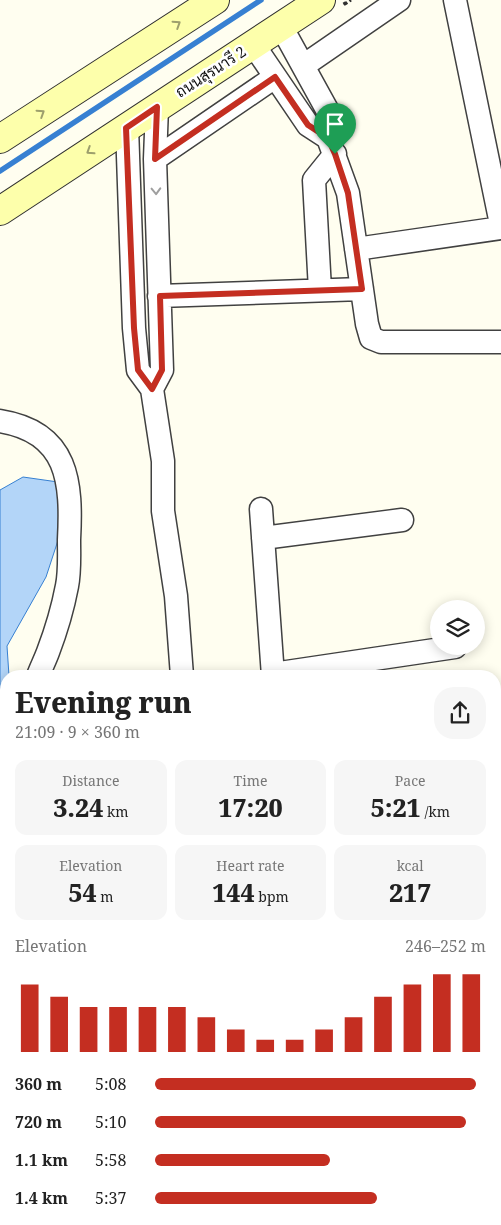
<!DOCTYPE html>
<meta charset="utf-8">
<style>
:root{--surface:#fff;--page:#f6f6f6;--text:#222;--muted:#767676;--accent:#c42e21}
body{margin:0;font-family:"Noto Serif",Sarabun,serif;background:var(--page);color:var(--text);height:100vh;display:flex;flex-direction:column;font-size:19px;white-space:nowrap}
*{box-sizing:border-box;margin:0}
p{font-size:16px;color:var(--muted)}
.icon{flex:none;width:28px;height:28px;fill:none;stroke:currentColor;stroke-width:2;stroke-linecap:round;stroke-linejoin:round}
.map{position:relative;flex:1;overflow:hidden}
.sheet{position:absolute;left:0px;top:670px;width:501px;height:555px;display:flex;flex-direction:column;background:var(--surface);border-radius:20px 20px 0 0;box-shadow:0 2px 12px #0003}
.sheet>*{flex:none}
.buttons{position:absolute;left:430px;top:600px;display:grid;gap:10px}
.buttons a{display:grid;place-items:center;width:55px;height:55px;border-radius:50%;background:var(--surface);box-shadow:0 2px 12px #0003;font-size:25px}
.pin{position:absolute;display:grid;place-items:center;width:42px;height:42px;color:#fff;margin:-51px -21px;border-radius:50% 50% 50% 0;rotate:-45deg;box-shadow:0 0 5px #0007}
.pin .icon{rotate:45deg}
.round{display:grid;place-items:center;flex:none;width:52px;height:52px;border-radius:20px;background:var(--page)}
.summary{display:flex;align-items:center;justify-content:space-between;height:85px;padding:0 15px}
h1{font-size:28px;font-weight:800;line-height:38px}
.metrics{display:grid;grid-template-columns:repeat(3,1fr);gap:8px;height:85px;padding:5px 15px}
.metrics div{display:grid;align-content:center;border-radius:12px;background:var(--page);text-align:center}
.metrics b{font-size:25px;font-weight:800}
.metrics small{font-size:14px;font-weight:400}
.metrics p{font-size:14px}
.chart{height:140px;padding:10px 15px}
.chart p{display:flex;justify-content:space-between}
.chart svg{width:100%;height:90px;margin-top:5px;stroke:var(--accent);stroke-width:6}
ul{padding:0 15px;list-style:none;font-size:16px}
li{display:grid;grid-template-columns:80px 60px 1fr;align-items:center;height:38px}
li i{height:12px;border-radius:6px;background:var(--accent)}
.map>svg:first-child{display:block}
.water{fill:#b3d5f8;stroke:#3780d2}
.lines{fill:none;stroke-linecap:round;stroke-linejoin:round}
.stream{stroke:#3780d2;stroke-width:5.5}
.street-casing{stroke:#414141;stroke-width:25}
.secondary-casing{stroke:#303030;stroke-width:30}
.path{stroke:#303030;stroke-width:3;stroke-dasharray:5 2.5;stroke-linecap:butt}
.street{stroke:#fff;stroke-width:22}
.secondary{stroke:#fdffab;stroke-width:28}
.oneway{stroke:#9d9f6c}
.oneway2{stroke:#9f9f9f}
.route-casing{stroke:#fff;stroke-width:10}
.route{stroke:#c42e21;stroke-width:6}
.labels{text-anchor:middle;stroke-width:5;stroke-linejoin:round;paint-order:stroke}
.street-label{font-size:15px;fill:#0e0e0e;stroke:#fff}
</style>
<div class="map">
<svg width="501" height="1225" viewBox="0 0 501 1225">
<rect width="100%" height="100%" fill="#fffef0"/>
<!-- water -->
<path class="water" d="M23 477 58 482 66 516 46 577 7 646 9 676H6V945L0 946V490Z"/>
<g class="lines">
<!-- stream -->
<path class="stream" d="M0 171 261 0"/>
<!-- street casing -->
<g class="street-casing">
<path id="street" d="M455 0 501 224
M281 26 330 115 328 138 348 193 367 324 371 338 381 342H501
M253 44 308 125 328 138
M303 66 399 0
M127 127 134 328 138 370 152 389 163 461V511L176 596 182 676
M155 159 275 77
M356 249 501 228
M320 290 314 180 335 154
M159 296 362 289
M152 389 162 370 155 159 157 107
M0 421C69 432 72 483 69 540 69 555 70 571 67 586 63 607 56 631 48 652 45 660 41 668 38 676
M261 509 273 676
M263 538 402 520
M273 674 455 647
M495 774 501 773
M495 916 501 915
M0 983 6 982
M495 1010 501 1009
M495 1197 501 1195
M242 1219V1225
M351 1219 352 1225
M415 1225 433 1219"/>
</g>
<!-- secondary casing -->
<g class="secondary-casing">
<path id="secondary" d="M0 139 215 0
M0 211 321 0"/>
</g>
<!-- path -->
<path class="path" d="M344 2 345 4 351 0
M66 1219 67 1225"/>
<!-- street -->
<use href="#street" class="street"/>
<!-- secondary -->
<use href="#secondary" class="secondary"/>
</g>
<!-- one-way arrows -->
<defs><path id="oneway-chevron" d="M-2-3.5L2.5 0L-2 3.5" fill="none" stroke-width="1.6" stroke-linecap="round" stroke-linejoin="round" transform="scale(1.25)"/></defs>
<g class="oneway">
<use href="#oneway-chevron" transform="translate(177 24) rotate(-33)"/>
<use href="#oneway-chevron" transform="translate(41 113) rotate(-33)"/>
<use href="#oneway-chevron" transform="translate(90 151) rotate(147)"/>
</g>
<use class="oneway2" href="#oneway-chevron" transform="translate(156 191) rotate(88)"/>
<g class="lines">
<!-- route casing -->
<g class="route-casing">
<path id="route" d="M275 77 308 125 328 138 335 154 348 193 362 289 160 296 162 370 152 389 138 370 134 328 126 128 157 107 155 159Z"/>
</g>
<!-- route -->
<use href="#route" class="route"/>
</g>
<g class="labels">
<!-- street labels -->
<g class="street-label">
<text transform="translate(211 72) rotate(-33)" y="5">ถนนสุรนารี 2</text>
</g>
</g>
</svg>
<div class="buttons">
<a><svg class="icon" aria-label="layers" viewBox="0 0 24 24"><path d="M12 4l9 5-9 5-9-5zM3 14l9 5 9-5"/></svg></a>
</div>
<div class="pin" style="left:335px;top:154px;background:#1e9e55"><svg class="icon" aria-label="arrive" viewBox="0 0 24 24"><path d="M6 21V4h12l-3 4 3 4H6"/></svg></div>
<section class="sheet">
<div class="summary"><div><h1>Evening run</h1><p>21:09 · 9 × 360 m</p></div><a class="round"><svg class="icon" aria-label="share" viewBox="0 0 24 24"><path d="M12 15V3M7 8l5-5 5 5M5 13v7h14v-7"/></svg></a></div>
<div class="metrics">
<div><p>Distance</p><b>3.24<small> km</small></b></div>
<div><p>Time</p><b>17:20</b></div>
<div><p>Pace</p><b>5:21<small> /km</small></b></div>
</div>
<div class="metrics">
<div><p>Elevation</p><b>54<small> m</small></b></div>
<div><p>Heart rate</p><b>144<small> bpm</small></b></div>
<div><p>kcal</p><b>217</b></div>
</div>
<div class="chart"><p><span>Elevation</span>246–252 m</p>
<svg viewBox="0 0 160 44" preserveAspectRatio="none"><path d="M5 44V11M15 44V17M25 44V22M35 44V22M45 44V22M55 44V22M65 44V27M75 44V33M85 44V38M95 44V38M105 44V33M115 44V27M125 44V17M135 44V11M145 44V6M155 44V6"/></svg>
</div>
<ul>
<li><b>360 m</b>5:08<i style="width:97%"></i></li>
<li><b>720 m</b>5:10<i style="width:94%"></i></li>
<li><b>1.1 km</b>5:58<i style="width:53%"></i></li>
<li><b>1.4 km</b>5:37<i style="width:67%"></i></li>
</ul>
</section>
</div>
